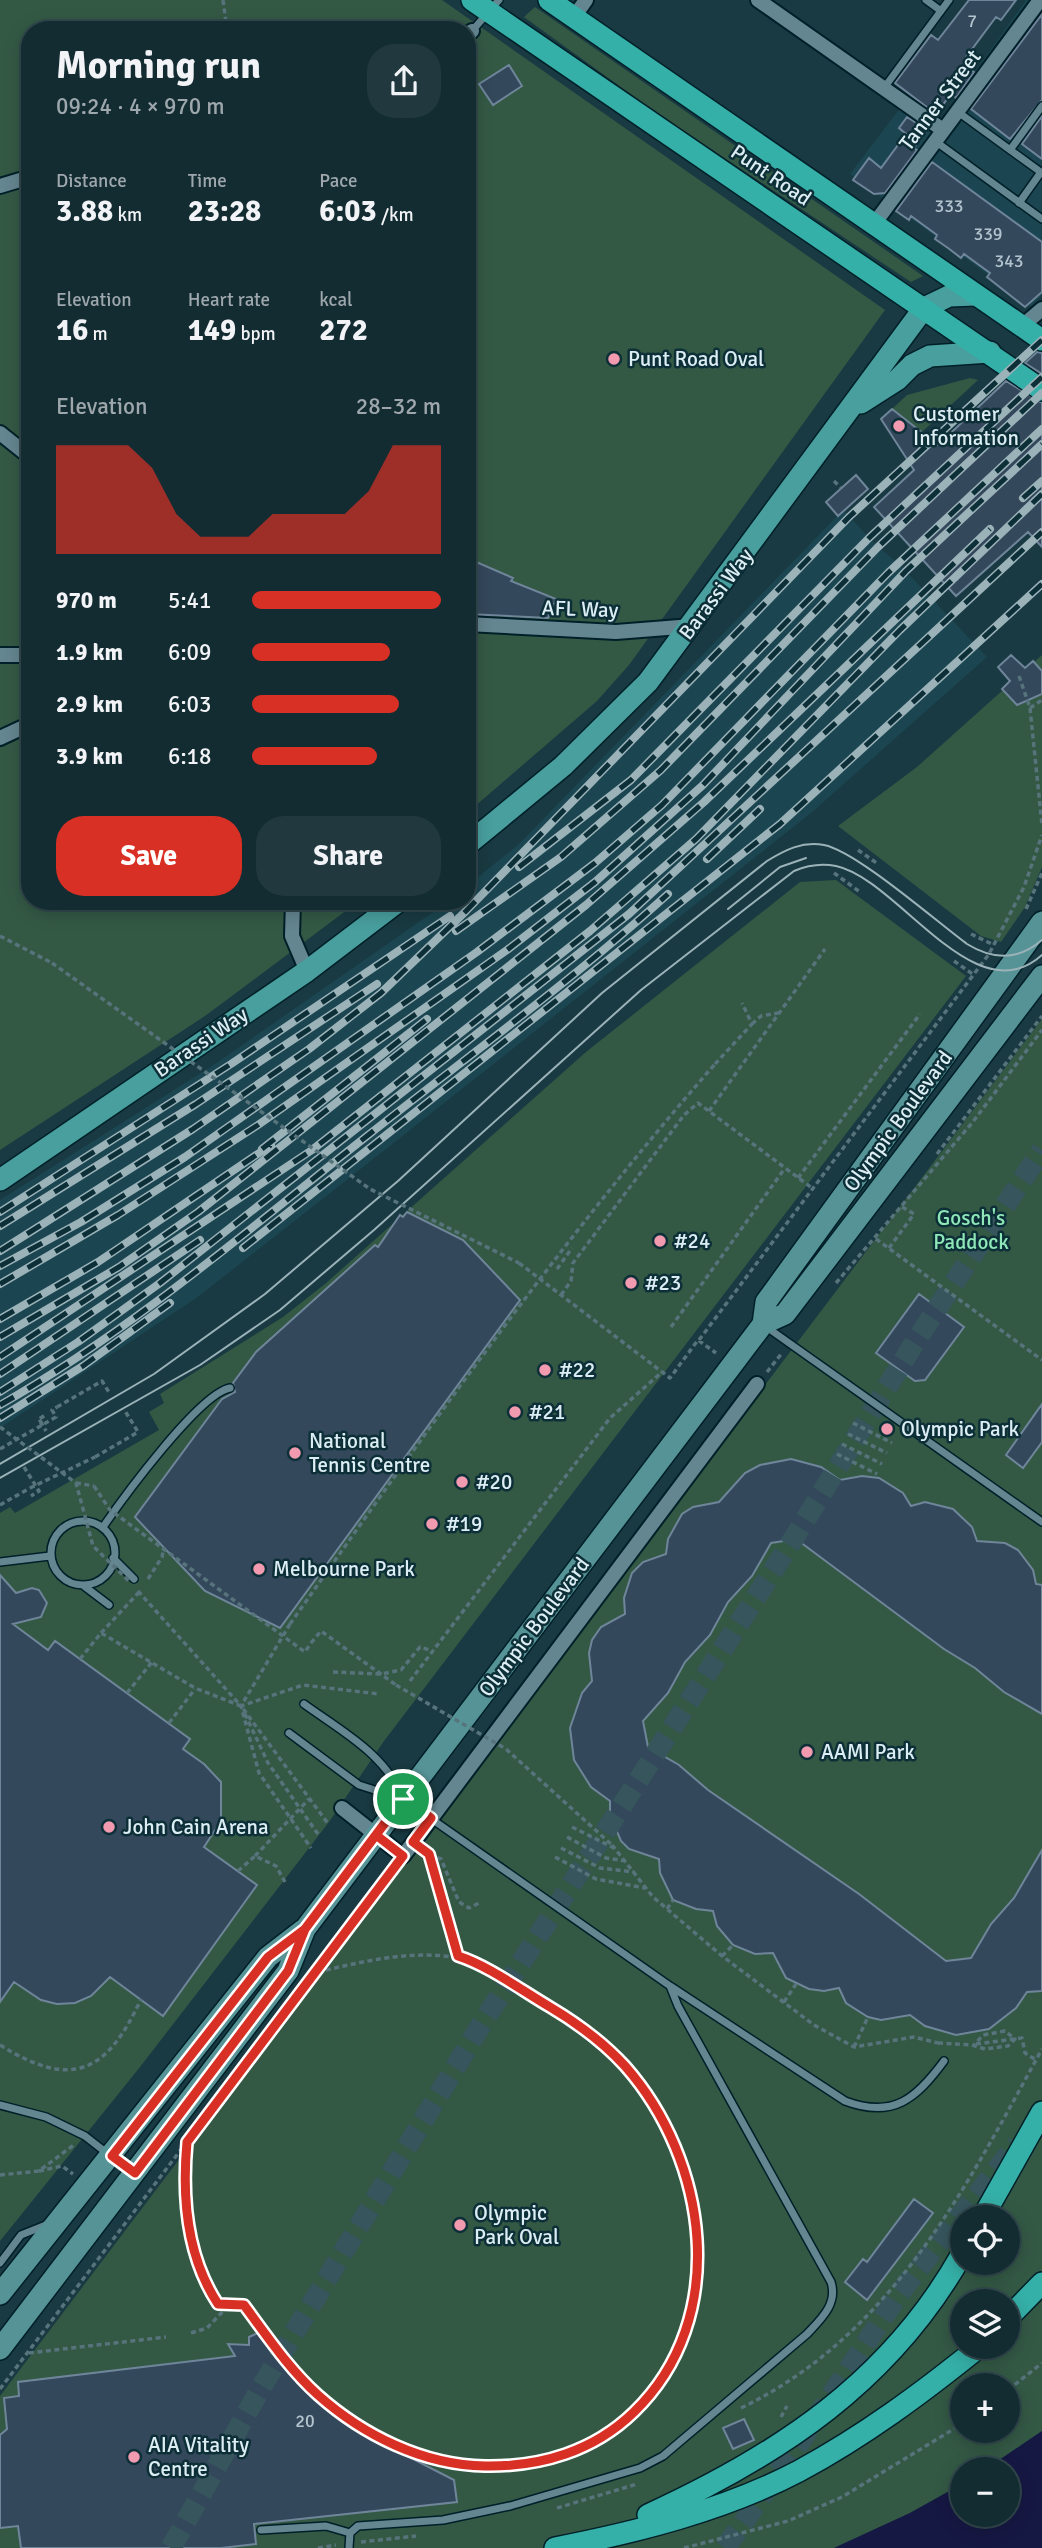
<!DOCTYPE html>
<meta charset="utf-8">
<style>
:root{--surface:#132c32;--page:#20383e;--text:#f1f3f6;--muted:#9da7ac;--line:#32484d;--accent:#d93025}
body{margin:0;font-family:Signika,sans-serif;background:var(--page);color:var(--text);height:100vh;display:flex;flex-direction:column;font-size:26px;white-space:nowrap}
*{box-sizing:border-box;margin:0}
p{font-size:23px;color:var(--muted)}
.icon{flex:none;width:38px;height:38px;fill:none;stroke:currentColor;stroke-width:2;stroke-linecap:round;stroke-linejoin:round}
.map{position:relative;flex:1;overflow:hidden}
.details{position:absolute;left:21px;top:21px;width:455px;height:889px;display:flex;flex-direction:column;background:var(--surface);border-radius:28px;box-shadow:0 4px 18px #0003,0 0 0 2px var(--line)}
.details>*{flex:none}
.controls{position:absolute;left:950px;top:2205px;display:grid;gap:14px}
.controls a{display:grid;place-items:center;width:70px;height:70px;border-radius:50%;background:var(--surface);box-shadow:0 4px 18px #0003,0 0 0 2px var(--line);font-size:35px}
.pin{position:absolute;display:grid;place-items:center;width:60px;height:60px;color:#fff;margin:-30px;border:4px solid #fff;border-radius:50%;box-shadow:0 2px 7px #0007}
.round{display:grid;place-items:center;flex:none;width:74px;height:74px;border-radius:28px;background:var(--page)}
.head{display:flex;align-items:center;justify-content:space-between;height:119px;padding:0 35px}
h1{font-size:38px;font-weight:700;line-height:52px}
.metrics{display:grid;grid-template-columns:repeat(3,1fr);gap:10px;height:119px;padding:7px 35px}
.metrics div{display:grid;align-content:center}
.metrics b{font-size:30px;font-weight:700}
.metrics small{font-size:19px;font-weight:400}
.metrics p{font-size:19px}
.chart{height:196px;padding:14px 35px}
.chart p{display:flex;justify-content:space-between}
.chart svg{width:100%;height:126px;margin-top:7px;fill:var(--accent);opacity:.7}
.action{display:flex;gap:14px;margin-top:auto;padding:14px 35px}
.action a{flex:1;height:80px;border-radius:28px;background:var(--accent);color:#fff;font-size:28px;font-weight:700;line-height:80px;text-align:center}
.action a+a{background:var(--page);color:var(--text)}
ul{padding:0 35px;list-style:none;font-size:23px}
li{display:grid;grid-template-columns:112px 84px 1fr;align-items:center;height:52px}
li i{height:18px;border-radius:9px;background:var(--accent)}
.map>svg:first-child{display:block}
.built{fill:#1b4651}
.green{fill:#335945;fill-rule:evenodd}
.water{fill:#161844}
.building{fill:#34485b;stroke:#6f859a;stroke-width:2}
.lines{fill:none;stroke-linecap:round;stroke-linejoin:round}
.highway-tunnel{stroke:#36555d;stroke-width:21;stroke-dasharray:21 10;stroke-linecap:butt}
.lane-casing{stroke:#002029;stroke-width:10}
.street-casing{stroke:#002029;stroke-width:18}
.secondary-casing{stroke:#002029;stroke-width:24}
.primary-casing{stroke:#002029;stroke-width:24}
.highway-casing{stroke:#002029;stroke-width:24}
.path{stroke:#57737b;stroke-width:3.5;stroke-dasharray:5 3.5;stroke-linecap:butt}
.lane{stroke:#648690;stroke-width:7}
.street{stroke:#648690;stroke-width:14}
.secondary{stroke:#569397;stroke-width:21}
.primary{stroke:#489f9e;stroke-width:21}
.highway{stroke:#35b0a8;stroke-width:21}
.tram{stroke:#9bb2b9;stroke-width:2}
.rail-casing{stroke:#9bb2b9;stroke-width:8}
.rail{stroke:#0d2f38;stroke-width:5;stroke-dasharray:16;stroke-linecap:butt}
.path-bridge{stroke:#57737b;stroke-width:3.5;stroke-dasharray:5 3.5;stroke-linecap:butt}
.route-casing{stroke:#fff;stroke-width:14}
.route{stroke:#d93025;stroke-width:9}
.poi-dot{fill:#f29ab0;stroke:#0d2f38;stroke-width:2.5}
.labels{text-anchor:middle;stroke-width:5;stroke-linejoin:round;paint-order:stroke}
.number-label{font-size:18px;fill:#b2c4ce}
.street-label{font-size:21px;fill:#dceef4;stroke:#0d2f38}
.poi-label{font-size:21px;fill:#dceef4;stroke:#0d2f38;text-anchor:start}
.park-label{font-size:21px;fill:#8fe8b8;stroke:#0d2f38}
</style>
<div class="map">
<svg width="1042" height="2548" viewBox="0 0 1042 2548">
<rect width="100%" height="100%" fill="#193a42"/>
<!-- built -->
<path class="built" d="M1026 0H1042V295L1031 306 850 174 910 95 942 118Z
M843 510 878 547 898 563 987 657 811 813 310 1209 195 1299 0 1428V1200L215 1064 449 901H467V886L519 844Z"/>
<!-- green -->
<path class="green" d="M0 0H442L885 310 629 665 597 701 467 813V30H30V901H359L205 1016 0 1150Z
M535 7 923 276 911 282 654 111 524 17Z
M970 378 978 380 922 432 892 409 907 395Z
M1042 655V867L1025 907 1001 942 981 936 838 826 917 767Z
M836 880 966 976 384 1741 329 1822 140 2067 0 2241V1513L10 1507 15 1513 159 1430 149 1412 164 1403 160 1394 283 1317 325 1284 586 1052 800 882Z
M1042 1019V2431L986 2469H962V2484L910 2513 834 2548H0V2396ZM962 2217H1008V2263H962ZM962 2301H1008V2347H962ZM962 2385H1008V2431H962Z"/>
<!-- water -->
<path class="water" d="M1042 2431V2548H834L910 2513 962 2484V2515H1008V2469H986Z"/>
<!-- building -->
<path class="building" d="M969 0H1016L1001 20 996 17 964 60 974 72 956 98 951 94 936 114 895 83 931 35 938 40Z
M1042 14V100L1010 139 971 109Z
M509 65 522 86 493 105 479 84Z
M1042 116V159L1022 144Z
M907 117 927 130 914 148 917 150 885 193 874 194 853 180 869 158 881 168 906 134 899 128Z
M932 162 1042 242V292L1025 307 987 277 990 273 964 254 961 258 948 248 935 239 937 235 911 216 909 220 896 211Z
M1037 352 1042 353V374L1025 363Z
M1006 381 1042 403V547L1028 532 956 596 874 507 914 470 881 419 892 409 938 445Z
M856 475 868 489 838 516 826 502Z
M467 558 513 578 511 581 556 599 548 618 467 614Z
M1011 655 1025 668 1033 661 1042 671V694L1017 705 1002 689 1010 681 998 667Z
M407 1212 463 1240 520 1300 280 1628 205 1591 135 1517 222 1399 235 1392 233 1383 256 1352 375 1245 378 1247 400 1215 403 1217Z
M919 1294 964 1327 925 1380 915 1381 876 1353Z
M1042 1404V1442L1023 1468 1006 1455Z
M791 1459 821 1467 840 1480 862 1476 879 1478 903 1493 911 1506 925 1502 953 1509 972 1527 977 1541 1005 1543 1018 1550 1033 1570 1036 1584 1042 1585V1714L1004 1692 975 1668 944 1649 796 1539 771 1543 752 1576 728 1602 710 1635 685 1662 668 1693 643 1721 648 1747 679 1765 708 1790 859 1894 946 1961 971 1958 991 1924 1014 1898 1042 1850V1991L1027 1992 1016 2008 989 2029 956 2035 925 2026 910 2015 881 2020 868 2017 846 2003 839 1988 824 1991 809 1989 786 1978 773 1953 755 1954 733 1945 717 1926 713 1911 696 1909 673 1900 660 1873 659 1859 629 1849 621 1841 610 1815V1801L591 1787 574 1760 570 1728 582 1693 592 1681 589 1653 592 1640 601 1627 625 1614 624 1598 632 1573 643 1562 666 1554 668 1539 682 1514 693 1507 719 1502 745 1473 760 1465Z
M0 1575 16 1593 32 1588 39 1590 47 1603 41 1617 13 1624 48 1650 55 1641 190 1739 183 1749 204 1764 221 1782V1821L204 1847 257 1885 163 2016 110 1977 91 1996 75 2003 57 2004 41 2000 14 1982 0 2002Z
M914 2199 933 2213 867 2300 845 2282 863 2259 867 2262Z
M258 2333 311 2391 358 2431 454 2480 457 2502 254 2524 256 2544 221 2548H21L18 2526 0 2528V2435L7 2429 4 2398 19 2396 18 2382 235 2356 228 2344 249 2345V2337Z
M744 2419 754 2440 733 2449 723 2428Z"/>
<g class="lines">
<!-- highway-tunnel -->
<path class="highway-tunnel" d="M171 2548 262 2386 481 2025 794 1538 915 1342 1042 1150
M725 2548 805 2435 898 2295 1017 2144"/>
<!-- lane casing -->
<g class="lane-casing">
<path id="lane" d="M926 0 941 11
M472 31 499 0
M884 88 949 0
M958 112 1042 173
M935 141 1042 219
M1010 150 1042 106
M1019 203 1041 172
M765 1326 1042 1522
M51 1553a32 32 0 1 1 64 0a32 32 0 1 1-64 0Z
M103 1527C123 1498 199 1394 230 1388
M113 1558 134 1579
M0 1562 50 1556
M84 1586 109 1605
M304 1704C340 1730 382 1752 402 1795
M289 1733 359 1785 403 1799 670 1986 845 2101C893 2119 916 2099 944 2061
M0 2105 46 2117 85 2136 108 2154
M0 2263 21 2235 46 2225
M261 2530 326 2526 350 2533
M349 2548 350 2533 358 2526 443 2520 510 2506 640 2468 663 2456 807 2334C821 2319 838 2304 831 2282L678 2006 670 1986"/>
</g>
<!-- street casing -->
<g class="street-casing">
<path id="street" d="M758 0 943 130
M574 17 586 0
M467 35 472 31
M0 186 30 177
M874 224 1040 0
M1022 326 1042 309
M0 433 30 457
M467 624 616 632 692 626
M0 655H30
M0 738 30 724
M293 901 292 936 307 971
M342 1808 403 1856 757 1384"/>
</g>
<!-- secondary casing -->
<g class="secondary-casing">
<path id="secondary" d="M763 1324 766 1302 1042 922
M0 2294 268 1957 303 1930
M0 2349 288 1971 305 1929 729 1369 763 1324 785 1314 1042 976"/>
</g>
<!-- primary casing -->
<g class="primary-casing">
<path id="primary" d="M861 403 897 380 912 365 930 356 990 352
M467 845 563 766 648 682 924 308 949 296 976 295
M0 1180 307 971 399 901"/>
</g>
<!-- highway casing -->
<g class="highway-casing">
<path id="highway" d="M472 0 1042 390
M549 0 1042 340
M983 2217 1042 2112
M1008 2318 1042 2283
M648 2515C779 2455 890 2382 962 2254
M555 2548C637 2532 725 2510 799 2471 864 2436 922 2393 979 2347"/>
</g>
<!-- path -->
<path class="path" d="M223 0 227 30
M834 481 841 488
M1019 676 1030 708 1042 825
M1030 708 1042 700
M858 850 878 864
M834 873 860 892
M1026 909 1042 873
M971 934 994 945
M0 936 52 963
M954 961 974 975
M752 1024 761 1016 778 1013
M715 1064 752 1024 742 1003
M709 1111 825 949
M937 1154 1042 1016
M798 1178 920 1014
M876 1239 1042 1360
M889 1248 914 1214 902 1207
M519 1263 670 1378 698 1340 716 1353
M557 1269 572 1248
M836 1283 972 1123 1042 1030
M561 1295 571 1281 573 1263 684 1115 698 1103 812 1188
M671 1327 785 1168
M699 1340 989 954 1024 887 1042 835
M767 1372 782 1353
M57 1407 102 1381 110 1394
M44 1416 39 1419 46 1431
M853 1423 892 1443
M848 1434 887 1453
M842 1444 882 1464
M837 1454 877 1474
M95 1457 138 1432 125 1411
M24 1467 39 1491 31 1496
M76 1483 94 1486
M0 1505 30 1488
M148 1579 162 1557 164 1547
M138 1591 241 1706 303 1685 379 1694
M290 1624 241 1706 259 1773 311 1848
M101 1633 140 1591
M311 1643 321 1631 396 1685
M80 1659 101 1633 195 1688 241 1706 329 1825
M333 1672 381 1674 401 1670 420 1647 433 1651
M410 1681 610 1418 662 1372
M127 1693 152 1662
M245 1714 268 1763 320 1837
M169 1723 195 1689
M572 1827 616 1849
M567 1837 606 1858 626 1861
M612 1845 653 1897 722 1956 814 2025 854 2047 914 2037 938 2043
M561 1848 600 1868 634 1872
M426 1852 458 1956
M429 1855 441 1859 459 1902 469 1908 479 1903
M255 1856 309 1799
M555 1857 596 1879 645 1888
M238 1871 255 1856 276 1866 285 1882
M667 1909 673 1900
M722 1956 733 1945
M784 2002 796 1984
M976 2044 1022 2038 1025 2053 1036 2060
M0 2045C72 2090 107 2073 141 1999
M972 2045 985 2049 1008 2046 1015 2039 1005 2031 983 2035 974 2045
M854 2047 868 2017
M187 2142C182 2196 187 2258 218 2304L244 2305C281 2355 318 2404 373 2435 416 2458 468 2470 516 2465 560 2461 602 2443 634 2412 732 2318 708 2163 625 2067 593 2029 550 2011 510 1985 498 1977 487 1968 474 1962 424 1946 364 1961 314 1973
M39 2171 62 2166 73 2174
M0 2175 39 2171 75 2144
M191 2333 207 2328 229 2305
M29 2353 166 2337
M0 2389 393 1869
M1008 2390 1042 2363
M741 2408C892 2335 965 2189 1042 2049
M781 2417 787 2406
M557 2508 637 2484
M361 2542 416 2536
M318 2548 336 2545
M684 2548 788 2521 842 2497 962 2424"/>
<!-- lane -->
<use href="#lane" class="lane"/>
<!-- street -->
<use href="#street" class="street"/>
<!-- secondary -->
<use href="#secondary" class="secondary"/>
<!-- primary -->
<use href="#primary" class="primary"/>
<!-- highway -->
<use href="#highway" class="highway"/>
<!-- tram -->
<path class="tram" d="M728 909 780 867 806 858
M0 1464 154 1374 265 1294 398 1181 602 993 767 861C785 850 802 841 824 845 856 851 937 922 967 944 993 960 1019 960 1042 940
M0 1478 200 1365 280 1310 374 1230 641 990 794 871C808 865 821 863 836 866 898 879 975 1016 1042 955"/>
<!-- rail casing -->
<g class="rail-casing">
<path id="rail" d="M1023 498 1042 481
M707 859 760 809
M519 867 631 780 869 538 1042 377
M456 931 561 857 661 770 878 547 1042 393
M262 1149 427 1019
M0 1212 231 1064 450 916
M0 1226 196 1104 377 984
M243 1248 780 824 1042 584
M0 1251 193 1129 309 1049 381 993 466 911 849 517 1042 340
M0 1266 81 1222 185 1157 477 952 595 863 662 805 888 573 1042 429
M0 1284 118 1215 258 1125 507 950 595 882 703 785 906 571 1042 444
M0 1319 98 1262 271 1145
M0 1337 119 1267 198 1212 586 905 704 802 990 529
M0 1357 312 1150 590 931 696 839 900 630 1042 494
M0 1374 200 1240
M0 1392 78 1342 160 1283 629 914 1042 532
M0 1405C132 1330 248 1230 367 1136 468 1056 573 980 668 894
M0 1418 83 1366 170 1303"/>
</g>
<!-- rail -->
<use href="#rail" class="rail"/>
<!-- path-bridge -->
<path class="path-bridge" d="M52 963 370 1189 519 1263
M42 1424 39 1419 44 1416
M0 1427 76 1483 93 1546 130 1582
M0 1449 56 1417 52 1410 57 1407
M94 1486 110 1510 305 1652 311 1643
M30 1488 95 1457
M290 1624C425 1433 560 1241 715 1064
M396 1685 506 1749 612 1845
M938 2043 972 2045"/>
</g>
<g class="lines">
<!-- route casing -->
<g class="route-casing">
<path id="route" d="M403 1799 305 1929 268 1957 112 2156 135 2173 288 1971 305 1929 376 1835 403 1856 187 2142C182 2196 187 2257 218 2304L244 2305C267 2336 289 2369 318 2395 363 2435 423 2465 485 2466 541 2467 594 2451 634 2412 731 2318 708 2160 625 2066 603 2042 577 2023 550 2007 521 1990 489 1966 458 1956L429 1854 413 1842 431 1818 403 1799"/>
</g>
<!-- route -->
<use href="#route" class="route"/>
</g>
<!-- markers -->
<g class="poi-dot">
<circle cx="614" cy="359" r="7"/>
<circle cx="899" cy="426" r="7"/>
<circle cx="660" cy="1241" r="7"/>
<circle cx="631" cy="1283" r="7"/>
<circle cx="545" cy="1370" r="7"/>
<circle cx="515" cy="1412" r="7"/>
<circle cx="887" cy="1429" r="7"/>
<circle cx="295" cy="1453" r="7"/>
<circle cx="462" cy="1482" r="7"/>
<circle cx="432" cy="1524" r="7"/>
<circle cx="259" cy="1569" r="7"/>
<circle cx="807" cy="1752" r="7"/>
<circle cx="109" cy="1827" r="7"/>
<circle cx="460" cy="2225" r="7"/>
<circle cx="134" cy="2457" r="7"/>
</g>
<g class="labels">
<!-- number labels -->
<g class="number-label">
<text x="972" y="27">7</text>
<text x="949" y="212">333</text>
<text x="988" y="240">339</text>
<text x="1009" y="267">343</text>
<text x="305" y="2427">20</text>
</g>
<!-- street labels -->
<g class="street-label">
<text transform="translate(940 100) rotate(-53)" y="7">Tanner Street</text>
<text transform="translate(771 175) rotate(34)" y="7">Punt Road</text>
<text transform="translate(716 594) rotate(-53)" y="7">Barassi Way</text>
<text transform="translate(580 609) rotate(2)" y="7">AFL Way</text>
<text transform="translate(201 1042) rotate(-34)" y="7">Barassi Way</text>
<text transform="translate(898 1121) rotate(-54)" y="7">Olympic Boulevard</text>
<text transform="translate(534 1627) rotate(-53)" y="7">Olympic Boulevard</text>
</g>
<!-- poi labels -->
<g class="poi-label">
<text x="628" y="366">Punt Road Oval</text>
<text x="913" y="421">Customer<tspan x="913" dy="24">Information</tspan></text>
<text x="674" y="1248">#24</text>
<text x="645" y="1290">#23</text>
<text x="559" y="1377">#22</text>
<text x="529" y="1419">#21</text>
<text x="901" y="1436">Olympic Park</text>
<text x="309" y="1448">National<tspan x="309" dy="24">Tennis Centre</tspan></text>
<text x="476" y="1489">#20</text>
<text x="446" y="1531">#19</text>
<text x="273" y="1576">Melbourne Park</text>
<text x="821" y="1759">AAMI Park</text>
<text x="123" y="1834">John Cain Arena</text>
<text x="474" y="2220">Olympic<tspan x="474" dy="24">Park Oval</tspan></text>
<text x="148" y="2452">AIA Vitality<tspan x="148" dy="24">Centre</tspan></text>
</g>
<!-- park labels -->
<g class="park-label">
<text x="971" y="1225">Gosch's<tspan x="971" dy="24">Paddock</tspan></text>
</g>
</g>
</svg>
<div class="controls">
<a><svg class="icon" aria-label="locate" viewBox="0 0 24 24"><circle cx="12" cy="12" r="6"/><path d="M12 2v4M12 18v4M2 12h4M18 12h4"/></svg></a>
<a><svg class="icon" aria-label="layers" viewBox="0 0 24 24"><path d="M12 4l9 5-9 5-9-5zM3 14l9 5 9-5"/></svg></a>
<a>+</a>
<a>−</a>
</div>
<div class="pin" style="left:403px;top:1799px;background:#1e9e55"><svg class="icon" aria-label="arrive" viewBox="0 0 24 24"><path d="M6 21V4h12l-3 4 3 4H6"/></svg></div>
<section class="details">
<div class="head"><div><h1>Morning run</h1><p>09:24 · 4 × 970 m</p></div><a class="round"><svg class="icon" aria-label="share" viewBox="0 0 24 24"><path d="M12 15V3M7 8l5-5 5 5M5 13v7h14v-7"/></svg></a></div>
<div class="metrics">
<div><p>Distance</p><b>3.88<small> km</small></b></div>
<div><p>Time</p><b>23:28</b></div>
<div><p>Pace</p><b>6:03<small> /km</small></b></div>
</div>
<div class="metrics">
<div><p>Elevation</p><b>16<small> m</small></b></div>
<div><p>Heart rate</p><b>149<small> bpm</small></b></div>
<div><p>kcal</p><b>272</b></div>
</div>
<div class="chart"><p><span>Elevation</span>28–32 m</p>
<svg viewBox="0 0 160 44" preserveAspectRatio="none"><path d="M0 44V6L10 6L20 6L30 6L40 14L50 30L60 38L70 38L80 38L90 30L100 30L110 30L120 30L130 22L140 6L150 6L160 6V44z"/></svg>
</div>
<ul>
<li><b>970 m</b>5:41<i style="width:100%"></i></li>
<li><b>1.9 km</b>6:09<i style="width:73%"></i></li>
<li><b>2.9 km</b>6:03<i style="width:78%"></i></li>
<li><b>3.9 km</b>6:18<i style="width:66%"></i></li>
</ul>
<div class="action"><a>Save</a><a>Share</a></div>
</section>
</div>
